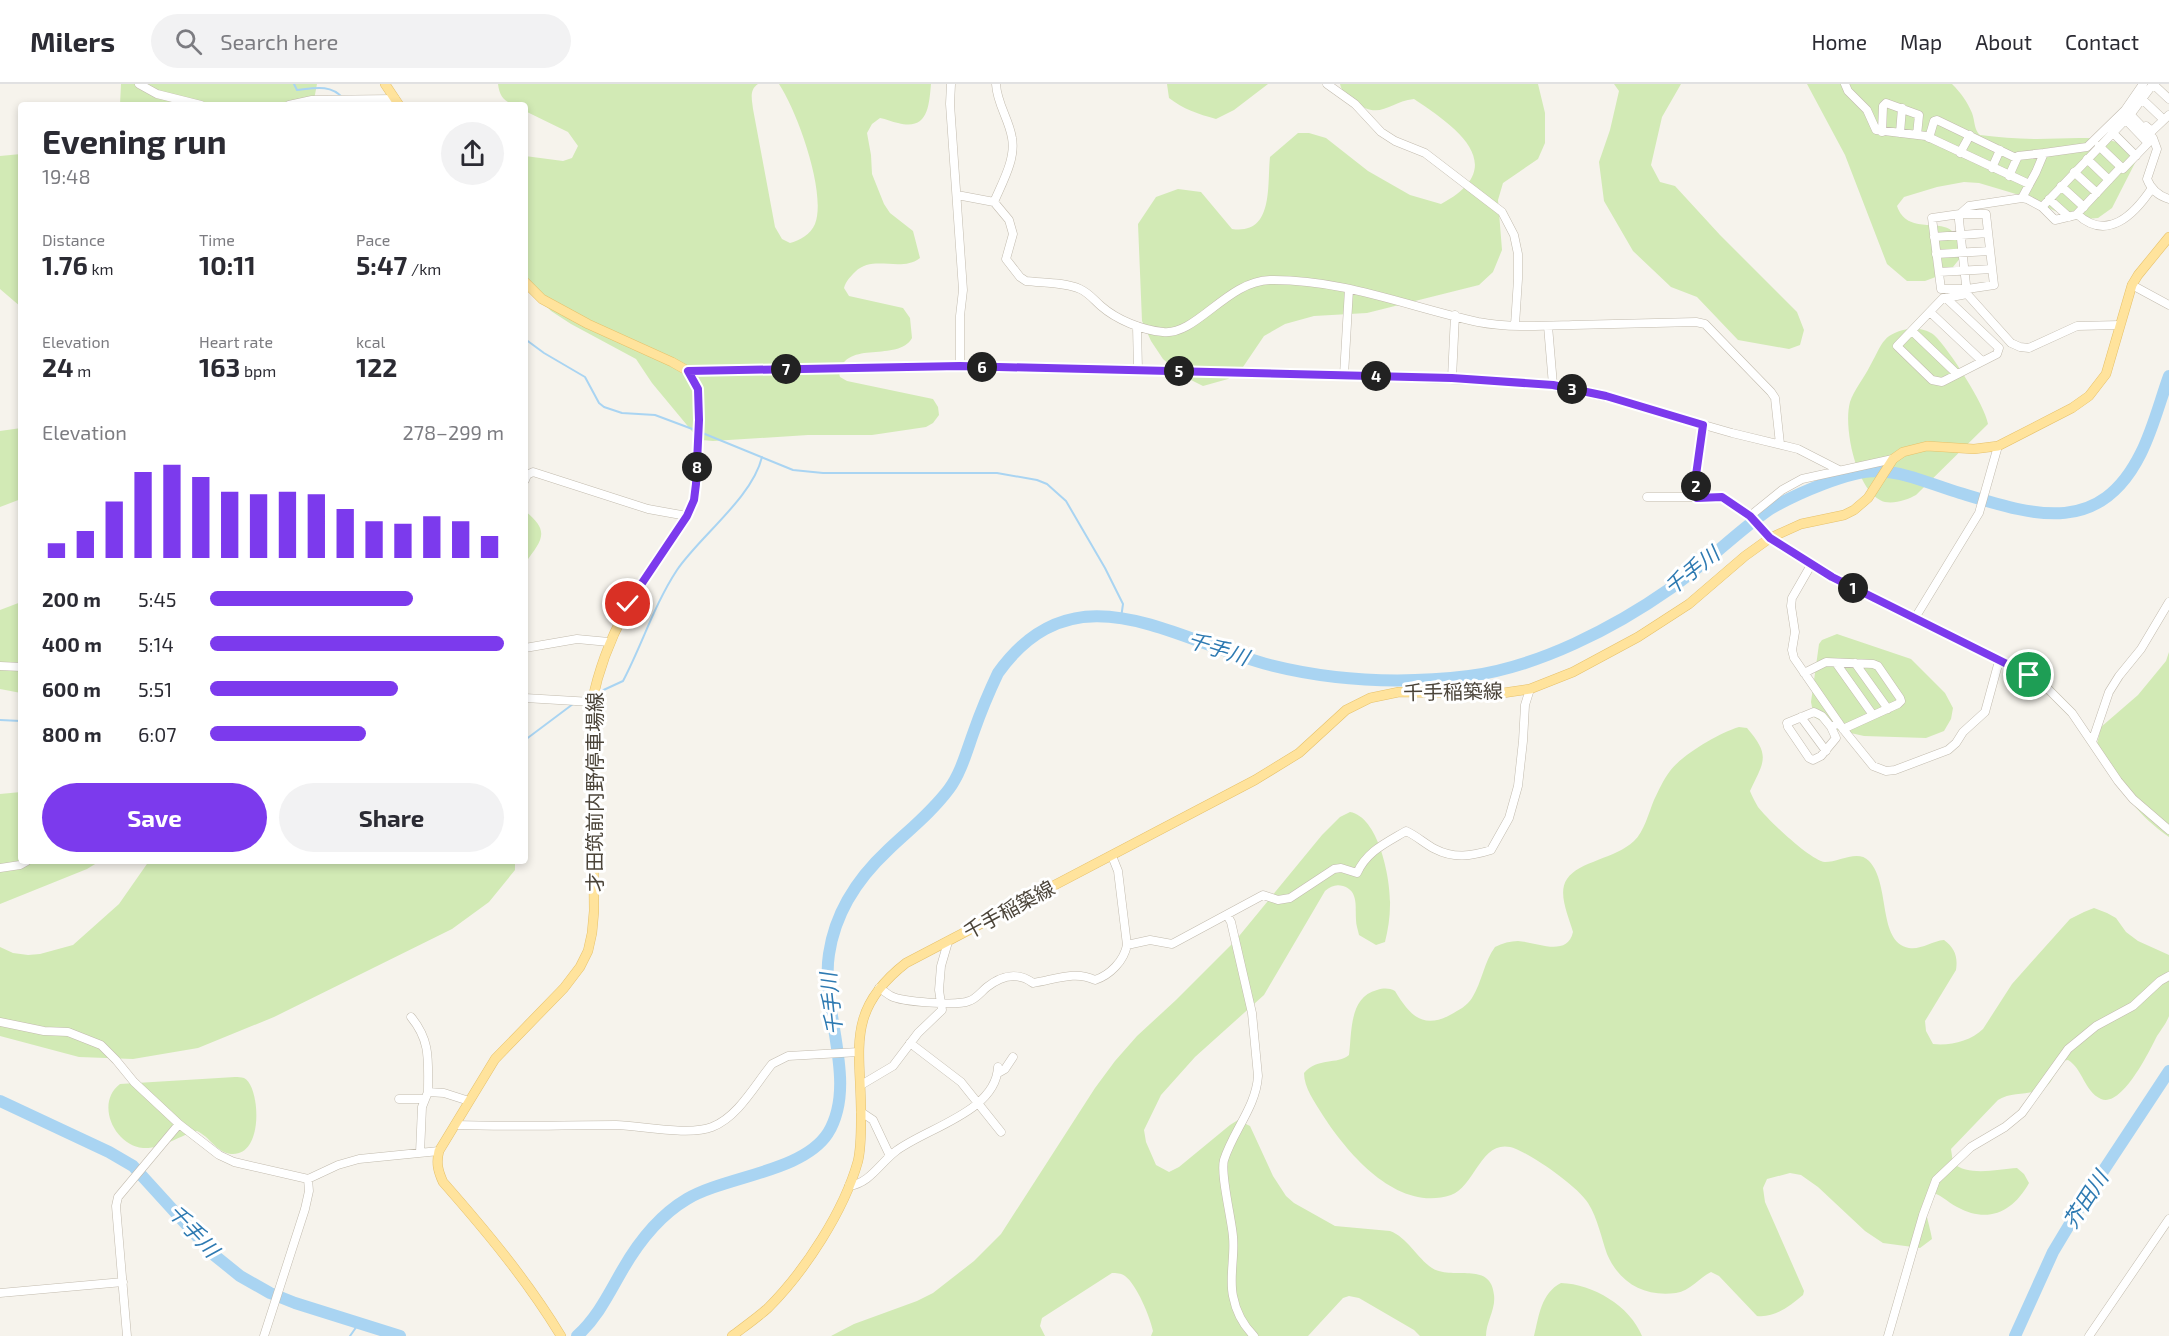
<!DOCTYPE html>
<meta charset="utf-8">
<style>
:root{--surface:#fff;--page:#f2f2f3;--text:#2b2b33;--muted:#7c7c81;--line:#e1e1e2;--accent:#7c3aed}
body{margin:0;font-family:"Exo 2","Noto Sans JP",sans-serif;background:var(--page);color:var(--text);height:100vh;display:flex;flex-direction:column;font-size:22px;white-space:nowrap}
*{box-sizing:border-box;margin:0}
p{font-size:20px;color:var(--muted)}
.icon{flex:none;width:33px;height:33px;fill:none;stroke:currentColor;stroke-width:2;stroke-linecap:round;stroke-linejoin:round}
.map{position:relative;flex:1;overflow:hidden}
.details{position:absolute;left:18px;top:18px;width:510px;height:762px;display:flex;flex-direction:column;background:var(--surface);border-radius:6px;box-shadow:0 3px 9px #0003}
.details>*{flex:none}
.pin{position:absolute;display:grid;place-items:center;width:51px;height:51px;color:#fff;margin:-26px;border:3px solid #fff;border-radius:50%;box-shadow:0 2px 6px #0007}
.km{position:absolute;width:30px;height:30px;margin:-15px;border-radius:50%;background:#222;color:#fff;font-size:16px;line-height:30px;text-align:center}
.round{display:grid;place-items:center;flex:none;width:63px;height:63px;border-radius:32px;background:var(--page)}
.headline{display:flex;align-items:center;justify-content:space-between;height:102px;padding:0 24px}
h1{font-size:33px;font-weight:700;line-height:45px}
.metrics{display:grid;grid-template-columns:repeat(3,1fr);gap:9px;height:102px;padding:6px 24px}
.metrics div{display:grid;align-content:center}
.metrics b{font-size:26px;font-weight:700}
.metrics small{font-size:16px;font-weight:400}
.metrics p{font-size:16px}
.chart{height:168px;padding:12px 24px}
.chart p{display:flex;justify-content:space-between}
.chart svg{width:100%;height:108px;margin-top:6px;stroke:var(--accent);stroke-width:6}
.primary-button{display:flex;gap:12px;margin-top:auto;padding:12px 24px}
.primary-button a{flex:1;height:69px;border-radius:36px;background:var(--accent);color:#fff;font-size:24px;font-weight:700;line-height:69px;text-align:center}
.primary-button a+a{background:var(--page);color:var(--text)}
ul{padding:0 24px;list-style:none;font-size:20px}
li{display:grid;grid-template-columns:96px 72px 1fr;align-items:center;height:45px}
li i{height:15px;border-radius:8px;background:var(--accent)}
header{display:flex;align-items:center;gap:36px;box-sizing:border-box;height:84px;padding:0 30px;background:var(--surface);border-bottom:2px solid var(--line)}
header strong{font-size:28px}
nav{display:flex;gap:33px;margin-inline-start:auto;font-size:21px}
.search{width:420px;height:54px;background:var(--page);display:flex;align-items:center;gap:15px;box-sizing:border-box;padding:0 21px;border-radius:33px;color:var(--muted);font-size:22px}
.map>svg:first-child{display:block}
.green{fill:#d2eab5}
.lines{fill:none;stroke-linecap:round;stroke-linejoin:round}
.stream{stroke:#a9d4f2;stroke-width:2}
.river{stroke:#a9d4f2;stroke-width:12}
.minor-casing{stroke:#c2bbae;stroke-width:9}
.major-casing{stroke:#e6c16a;stroke-width:10}
.minor{stroke:#fff;stroke-width:8}
.major{stroke:#ffe39c;stroke-width:9}
.route-casing{stroke:#fff;stroke-width:12}
.route{stroke:#7c3aed;stroke-width:8}
.labels{text-anchor:middle;stroke-width:6;stroke-linejoin:round;paint-order:stroke}
.street-label{font-size:20px;fill:#4b4439;stroke:#fff}
.water-label{font-size:21px;font-style:italic;fill:#2e7ab2;stroke:#fff}
</style>
<header>
<strong>Milers</strong>
<div class="search"><svg class="icon" aria-label="search" viewBox="0 0 24 24"><circle cx="10" cy="10" r="6"/><path d="M15 15l6 6"/></svg>Search here</div>
<nav><a>Home</a><a>Map</a><a>About</a><a>Contact</a></nav>
</header>
<div class="map">
<svg width="2169" height="1252" viewBox="0 0 2169 1252">
<rect width="100%" height="100%" fill="#f6f3ec"/>
<!-- green -->
<path class="green" d="M121 0H317L313 21H120Z
M498 0H758C749 6 752 15 753 25L775 143 782 155 790 159C799 157 811 150 815 140 827 109 797 27 779 0H931C929 22 928 47 898 39 892 38 886 35 880 34L872 40 867 49 871 71 872 90 884 120 890 129 913 147 920 174C901 189 873 170 855 188 850 193 846 197 844 204L849 212 903 224 910 234 912 254C898 279 846 255 839 289L840 293 847 297 933 315 938 323 939 331 933 339 926 343 872 351H808L713 357 702 356 696 352 652 299 636 275 571 240 551 227 525 199V72L563 77 572 74 578 62 568 48 525 27V21C509 21 500 17 498 0Z
M1167 0H1268L1234 26 1216 35C1198 30 1183 25 1169 14Z
M1340 0H1538L1545 29V59L1538 75 1503 99 1498 116 1502 166 1493 188 1479 201 1367 229 1314 232 1285 240 1264 252 1243 283 1228 295 1203 302 1181 291 1163 275 1151 257 1142 237 1138 140 1156 113 1178 105 1201 108 1232 145C1274 151 1267 102 1270 73L1298 49H1309L1326 54 1368 87 1410 111 1441 120C1512 82 1456 43 1414 15 1387 18 1380 39 1351 15 1345 10 1342 8 1340 0Z
M1614 0H1681L1662 33 1651 81 1660 98 1675 102 1720 151 1797 228 1804 246 1800 261 1789 265 1738 256 1697 213 1671 203 1633 167 1604 117 1599 78 1610 46 1619 7Z
M1807 0H1952C1961 9 1967 17 1972 29 1975 37 1974 46 1980 51 1999 53 2018 55 2037 55 2068 55 2099 50 2129 62L2136 77 2112 124 2098 134 2074 136 2026 113 1979 99 1964 98 1937 103 1904 113 1897 122C1907 152 1942 133 1954 149 1958 155 1959 166 1961 173L1949 188 1925 197H1907L1887 180 1845 71Z
M21 70V223L0 205V72Z
M1912 244C1920 245 1928 246 1934 251 1949 265 1985 321 1988 340L1916 411C1907 416 1890 422 1880 416 1856 404 1843 343 1850 318 1854 306 1864 294 1870 282 1884 257 1882 250 1912 244Z
M21 344V415L0 423V347Z
M525 427C550 447 543 455 525 479Z
M21 518V609L0 605V526Z
M1837 550 1911 575 1945 609 1953 624 1951 635 1944 647 1926 654 1864 652 1837 646 1814 633 1811 618 1819 560 1822 556Z
M2169 568V753C2133 728 2116 699 2097 660L2101 643 2138 611 2166 577Z
M1739 643 1747 644C1771 672 1764 677 1750 707 1752 712 1755 718 1758 723 1768 736 1811 777 1825 778 1839 778 1858 765 1869 777 1891 800 1877 858 1909 864 1921 866 1932 857 1944 856 1955 864 1958 873 1956 886L1925 937 1926 947 1933 960C1950 962 1971 957 1983 945L2012 900 2070 835 2084 828 2094 824 2107 829 2116 834 2126 848 2138 857 2169 871C2169 884 2169 921 2169 932 2167 938 2161 946 2157 952 2150 966 2122 1024 2101 1015 2084 1007 2083 985 2068 976L2062 977C2055 986 2053 999 2044 1004 2031 1012 2013 1007 1998 1016L1951 1065 1953 1079C1969 1093 1998 1085 2017 1084L2024 1090 2029 1099C2013 1128 1988 1140 1957 1123 1947 1118 1940 1109 1928 1108 1921 1122 1930 1140 1932 1155L1920 1164 1883 1159 1865 1147 1818 1103 1801 1091 1790 1089 1767 1095 1763 1104 1765 1118 1804 1207 1803 1211C1790 1222 1775 1234 1757 1232L1719 1192 1711 1188C1699 1194 1690 1207 1676 1209 1645 1213 1620 1200 1607 1170 1601 1153 1598 1135 1588 1119 1577 1102 1535 1073 1516 1065 1481 1051 1476 1103 1451 1111 1397 1129 1347 1069 1322 1030 1315 1018 1304 1004 1304 989 1318 973 1337 981 1349 971 1352 948 1349 913 1377 906 1384 904 1389 904 1395 907 1409 930 1422 946 1450 931 1459 926 1467 922 1472 914 1482 898 1484 878 1495 863 1502 859 1511 857 1518 857 1536 858 1567 874 1573 848 1569 833 1557 809 1567 795 1579 777 1615 775 1634 757 1644 748 1649 728 1654 716 1659 706 1663 696 1670 687 1683 670 1719 649 1739 643Z
M21 708V777H100L87 785 0 820V710Z
M1350 728C1379 733 1391 796 1390 821 1390 833 1388 846 1385 858L1376 861 1359 851C1358 846 1356 841 1356 836 1355 823 1359 807 1343 802 1336 800 1331 802 1325 807L1264 911 1195 973 1161 1011 1144 1046 1146 1058 1156 1081 1169 1088 1179 1083 1230 1041 1238 1036 1250 1042 1273 1092 1286 1112 1294 1119 1335 1142 1390 1147C1407 1153 1417 1174 1432 1184 1452 1197 1491 1176 1494 1211 1496 1225 1486 1238 1486 1252H1420L1414 1246 1359 1214 1349 1212 1343 1214 1308 1252H1151L1153 1247C1150 1233 1137 1201 1125 1192 1121 1189 1116 1189 1112 1189L1042 1234 1040 1242 1045 1252H831L854 1240 917 1217 933 1209 974 1177 1001 1150 1095 1004 1115 977 1137 952 1176 916 1235 857 1322 751 1340 733Z
M149 777H515V786L489 818 452 845 274 933 198 964 133 975 79 973 0 952V863L13 869 28 871 40 870 73 861 119 820Z
M235 993C238 993 241 993 244 994 260 1001 265 1073 231 1070 216 1068 210 1053 197 1047 180 1051 163 1065 143 1064 114 1061 95 1019 120 1000Z
M1561 1199C1593 1200 1630 1222 1642 1252H1534C1539 1232 1541 1209 1561 1199Z"/>
<g class="lines">
<!-- stream -->
<path class="stream" d="M294 0 297 6C315 4 330 0 343 14
M525 255 544 269 585 293 599 319 604 323 622 329 655 331 695 346
M700 348 793 386 823 389H997L1037 396 1047 400 1066 417 1105 484 1123 520 1121 534
M597 609 623 597C642 561 654 521 677 486 700 452 752 414 762 373
M0 636 21 637
M525 656 573 620
M350 1252 357 1242 361 1239"/>
<!-- river -->
<path class="river" d="M0 1017 109 1068 133 1082 214 1171 240 1192 270 1209 295 1219 400 1252
M577 1252C598 1233 609 1209 623 1185 638 1159 660 1131 687 1115 726 1092 803 1088 828 1049 859 998 820 926 829 870 835 829 858 794 888 766 909 746 931 729 949 705 961 689 967 666 974 647 981 627 989 608 998 589 1075 481 1173 556 1270 581 1334 597 1403 600 1469 592 1538 583 1614 544 1671 504 1706 480 1735 449 1770 425 1796 410 1848 387 1877 387 1906 388 1933 401 1960 409 2033 431 2099 454 2141 369 2153 345 2160 317 2169 292
M2015 1252 2053 1168 2086 1113 2169 987"/>
<!-- minor casing -->
<g class="minor-casing">
<path id="minor" d="M139 0 157 10 201 21
M951 0 950 20 963 206 960 232V282
M1327 0 1355 20 1381 48 1395 57 1425 69 1502 128 1514 151 1518 170V195L1515 241
M1845 0 1848 7 1867 26 1876 46 1926 52 2029 100
M2153 0 2169 15
M2142 15 2163 35
M289 21 312 16 395 15
M2127 27 2153 54 2157 65 2147 95C2151 105 2159 112 2169 115
M2146 42 2152 47 2169 31
M1882 48 1883 22 1886 19 1919 31 1917 51
M2112 48 2136 72
M1900 49 1902 24
M1929 54 1934 37 1937 36 2016 74
M1960 69 1970 51
M2087 75 2109 96
M2121 83 2123 85 2148 59 2125 35
M1992 84 2000 66
M2074 88 2097 109
M2009 92 2018 72 2044 69
M2061 102 2084 123
M957 111 994 118 1009 136 1013 150 1006 175 1020 193 1026 197C1043 199 1064 198 1080 205 1089 209 1094 216 1101 222 1117 236 1142 246 1163 248 1196 252 1227 197 1270 196 1343 195 1409 223 1478 238 1509 244 1542 242 1573 241 1614 240 1655 239 1696 238L1705 240 1771 308 1775 314 1780 360
M2022 114 2027 115 2042 123 2130 31 2153 0
M2049 115 2069 133
M994 118C1002 99 1016 75 1012 54 1009 35 997 20 996 0
M2042 123 2055 136 2076 131 2121 83 2099 62
M1960 130H1986L1994 201 1967 205H1941L1932 134Z
M2077 130C2107 158 2134 131 2152 104
M1934 153 1988 149
M1936 170 1990 167
M1939 188 1992 185
M2132 201 2169 221
M1946 214 1999 264 1997 270 1942 298 1932 296 1897 262 1943 214H1946L1967 210
M1930 228 1982 277
M2120 241 2077 242 2029 264 2020 263 2011 259 1967 210 1959 136 1960 130 1969 122 2022 114 2036 88 2044 69 2087 63 2125 26 2143 0
M1137 242 1138 286
M1548 242 1553 301
M1912 247 1957 290
M688 287 960 282 1285 289 1538 299 1606 313 1732 349 1798 365 1839 386
M1344 291 1349 205
M1452 294 1455 231
M525 396 527 391 533 388 648 425 687 432
M1647 413H1722L1750 432 1770 454 1832 493 1942 547 2043 600 2072 629 2118 697 2133 715 2169 746
M1697 414 1696 391 1703 341
M1750 432 1782 406 1802 395 1893 375
M1811 481 1792 514 1791 522 1795 548 1792 566 1794 574 1843 645 1873 682 1886 687 1895 686 1948 666 1956 659 1963 648 1985 628 1999 577
M1915 534 1979 429 1998 362
M525 564 577 555 609 558
M1836 579 1873 631
M1855 579 1888 625
M0 582 21 583
M1804 589 1826 578 1873 580 1878 582 1900 614 1901 617 1898 620 1843 645
M525 614 592 618
M1801 633 1826 667
M1831 643 1836 654 1821 672 1813 676 1809 674 1788 643 1787 639 1814 628 1822 632 1831 643 1839 639
M2092 658 2109 608 2119 592 2141 565 2169 518
M0 784 20 781 27 777
M1227 831 1231 838 1252 929 1258 992C1256 1023 1233 1047 1224 1076 1220 1090 1232 1136 1233 1153 1235 1172 1229 1194 1233 1212 1236 1228 1243 1241 1254 1252
M1127 861 1150 856 1172 860 1263 811 1278 816 1290 814 1334 785 1341 784 1357 789C1367 767 1386 759 1406 747 1417 752 1425 760 1435 765 1454 775 1472 772 1491 766L1509 734 1518 702 1523 657 1525 621 1530 605
M879 904C883 906 887 910 891 912 902 918 957 922 969 917 976 915 981 908 987 903 1002 891 1018 888 1033 899 1054 896 1075 886 1095 896 1110 891 1124 877 1127 861L1118 787 1112 772
M411 933C431 957 428 977 428 1008
M0 938 44 947 68 948 101 961 116 976 134 998 179 1040 219 1071 234 1078 308 1095 338 1081 359 1075 439 1067
M910 959 961 998 1001 1048
M998 989 1005 985 1013 973
M861 1001 893 982 918 949 942 926 939 906 941 882 948 858
M399 1015H425
M861 1028 873 1036 890 1072
M455 1041C509 1043 562 1041 616 1041 643 1042 689 1052 712 1043 738 1033 755 1001 772 980L788 972 859 968
M420 1069 422 1023 428 1008 444 1009 469 1017
M849 1102C870 1099 879 1080 896 1067 926 1044 996 1028 998 983
M0 1209 123 1198
M127 1252 116 1122 118 1113 179 1040
M264 1252 305 1125 309 1107 308 1095
M1888 1252 1923 1131 1936 1096 1971 1063 2005 1043 2022 1029 2068 965 2096 942 2133 922 2160 897 2169 892
M2089 1252 2169 1135"/>
</g>
<!-- major casing -->
<g class="major-casing">
<path id="major" d="M385 0 399 21
M525 198 542 215 588 240 672 278 688 287 693 294 697 305 699 336 696 400 694 416 687 432C645 493 607 543 592 618L594 827 592 849 588 867 580 883 564 904 495 975 439 1067C436 1079 438 1087 443 1098 486 1147 527 1196 561 1252
M732 1252C744 1243 757 1234 768 1224 805 1187 844 1127 858 1077 861 1064 861 1050 861 1036 862 967 843 928 906 879L1255 696 1299 669 1346 626 1370 614 1399 608 1496 610 1530 605 1573 588 1638 553 1689 520 1745 472 1770 454 1801 440 1844 431 1854 426 1868 414 1893 375 1903 368 1927 362 1974 365 1998 362 2072 324 2089 312 2106 290 2132 201 2138 191 2169 153"/>
</g>
<!-- minor -->
<use href="#minor" class="minor"/>
<!-- major -->
<use href="#major" class="major"/>
</g>
<g class="lines">
<!-- route casing -->
<g class="route-casing">
<path id="route" d="M628 520 687 432 694 416 696 400 699 336 698 305 688 287 960 282 1452 294 1553 301 1606 312 1703 341 1696 391 1697 414 1722 413 1750 432 1770 454 1832 493 2029 591"/>
</g>
<!-- route -->
<use href="#route" class="route"/>
</g>
<g class="labels">
<!-- street labels -->
<g class="street-label">
<text transform="translate(1453 608) rotate(-1)" y="7">千手稲築線</text>
<text transform="translate(595 708) rotate(-90)" y="7">才田筑前内野停車場線</text>
<text transform="translate(1009 826) rotate(-28)" y="7">千手稲築線</text>
</g>
<!-- water labels -->
<g class="water-label">
<text transform="translate(1692 487) rotate(-38)" y="7">千手川</text>
<text transform="translate(1218 565) rotate(18)" y="7">千手川</text>
<text transform="translate(832 920) rotate(-96)" y="7">千手川</text>
<text transform="translate(2086 1116) rotate(-57)" y="7">芥田川</text>
<text transform="translate(193 1147) rotate(47)" y="7">千手川</text>
</g>
</g>
</svg>
<div class="pin" style="left:2029px;top:591px;background:#1e9e55"><svg class="icon" aria-label="arrive" viewBox="0 0 24 24"><path d="M6 21V4h12l-3 4 3 4H6"/></svg></div>
<div class="pin" style="left:628px;top:520px;background:#d93025"><svg class="icon" aria-label="check" viewBox="0 0 24 24"><path d="M5 12l5 5 9-10"/></svg></div>
<b class="km" style="left:1853px;top:504px">1</b>
<b class="km" style="left:1696px;top:402px">2</b>
<b class="km" style="left:1572px;top:305px">3</b>
<b class="km" style="left:1376px;top:292px">4</b>
<b class="km" style="left:1179px;top:287px">5</b>
<b class="km" style="left:982px;top:283px">6</b>
<b class="km" style="left:786px;top:285px">7</b>
<b class="km" style="left:697px;top:383px">8</b>
<section class="details">
<div class="headline"><div><h1>Evening run</h1><p>19:48</p></div><a class="round"><svg class="icon" aria-label="share" viewBox="0 0 24 24"><path d="M12 15V3M7 8l5-5 5 5M5 13v7h14v-7"/></svg></a></div>
<div class="metrics">
<div><p>Distance</p><b>1.76<small> km</small></b></div>
<div><p>Time</p><b>10:11</b></div>
<div><p>Pace</p><b>5:47<small> /km</small></b></div>
</div>
<div class="metrics">
<div><p>Elevation</p><b>24<small> m</small></b></div>
<div><p>Heart rate</p><b>163<small> bpm</small></b></div>
<div><p>kcal</p><b>122</b></div>
</div>
<div class="chart"><p><span>Elevation</span>278–299 m</p>
<svg viewBox="0 0 160 44" preserveAspectRatio="none"><path d="M5 44V38M15 44V33M25 44V21M35 44V9M45 44V6M55 44V11M65 44V17M75 44V18M85 44V17M95 44V18M105 44V24M115 44V29M125 44V30M135 44V27M145 44V29M155 44V35"/></svg>
</div>
<ul>
<li><b>200 m</b>5:45<i style="width:69%"></i></li>
<li><b>400 m</b>5:14<i style="width:100%"></i></li>
<li><b>600 m</b>5:51<i style="width:64%"></i></li>
<li><b>800 m</b>6:07<i style="width:53%"></i></li>
</ul>
<div class="primary-button"><a>Save</a><a>Share</a></div>
</section>
</div>
